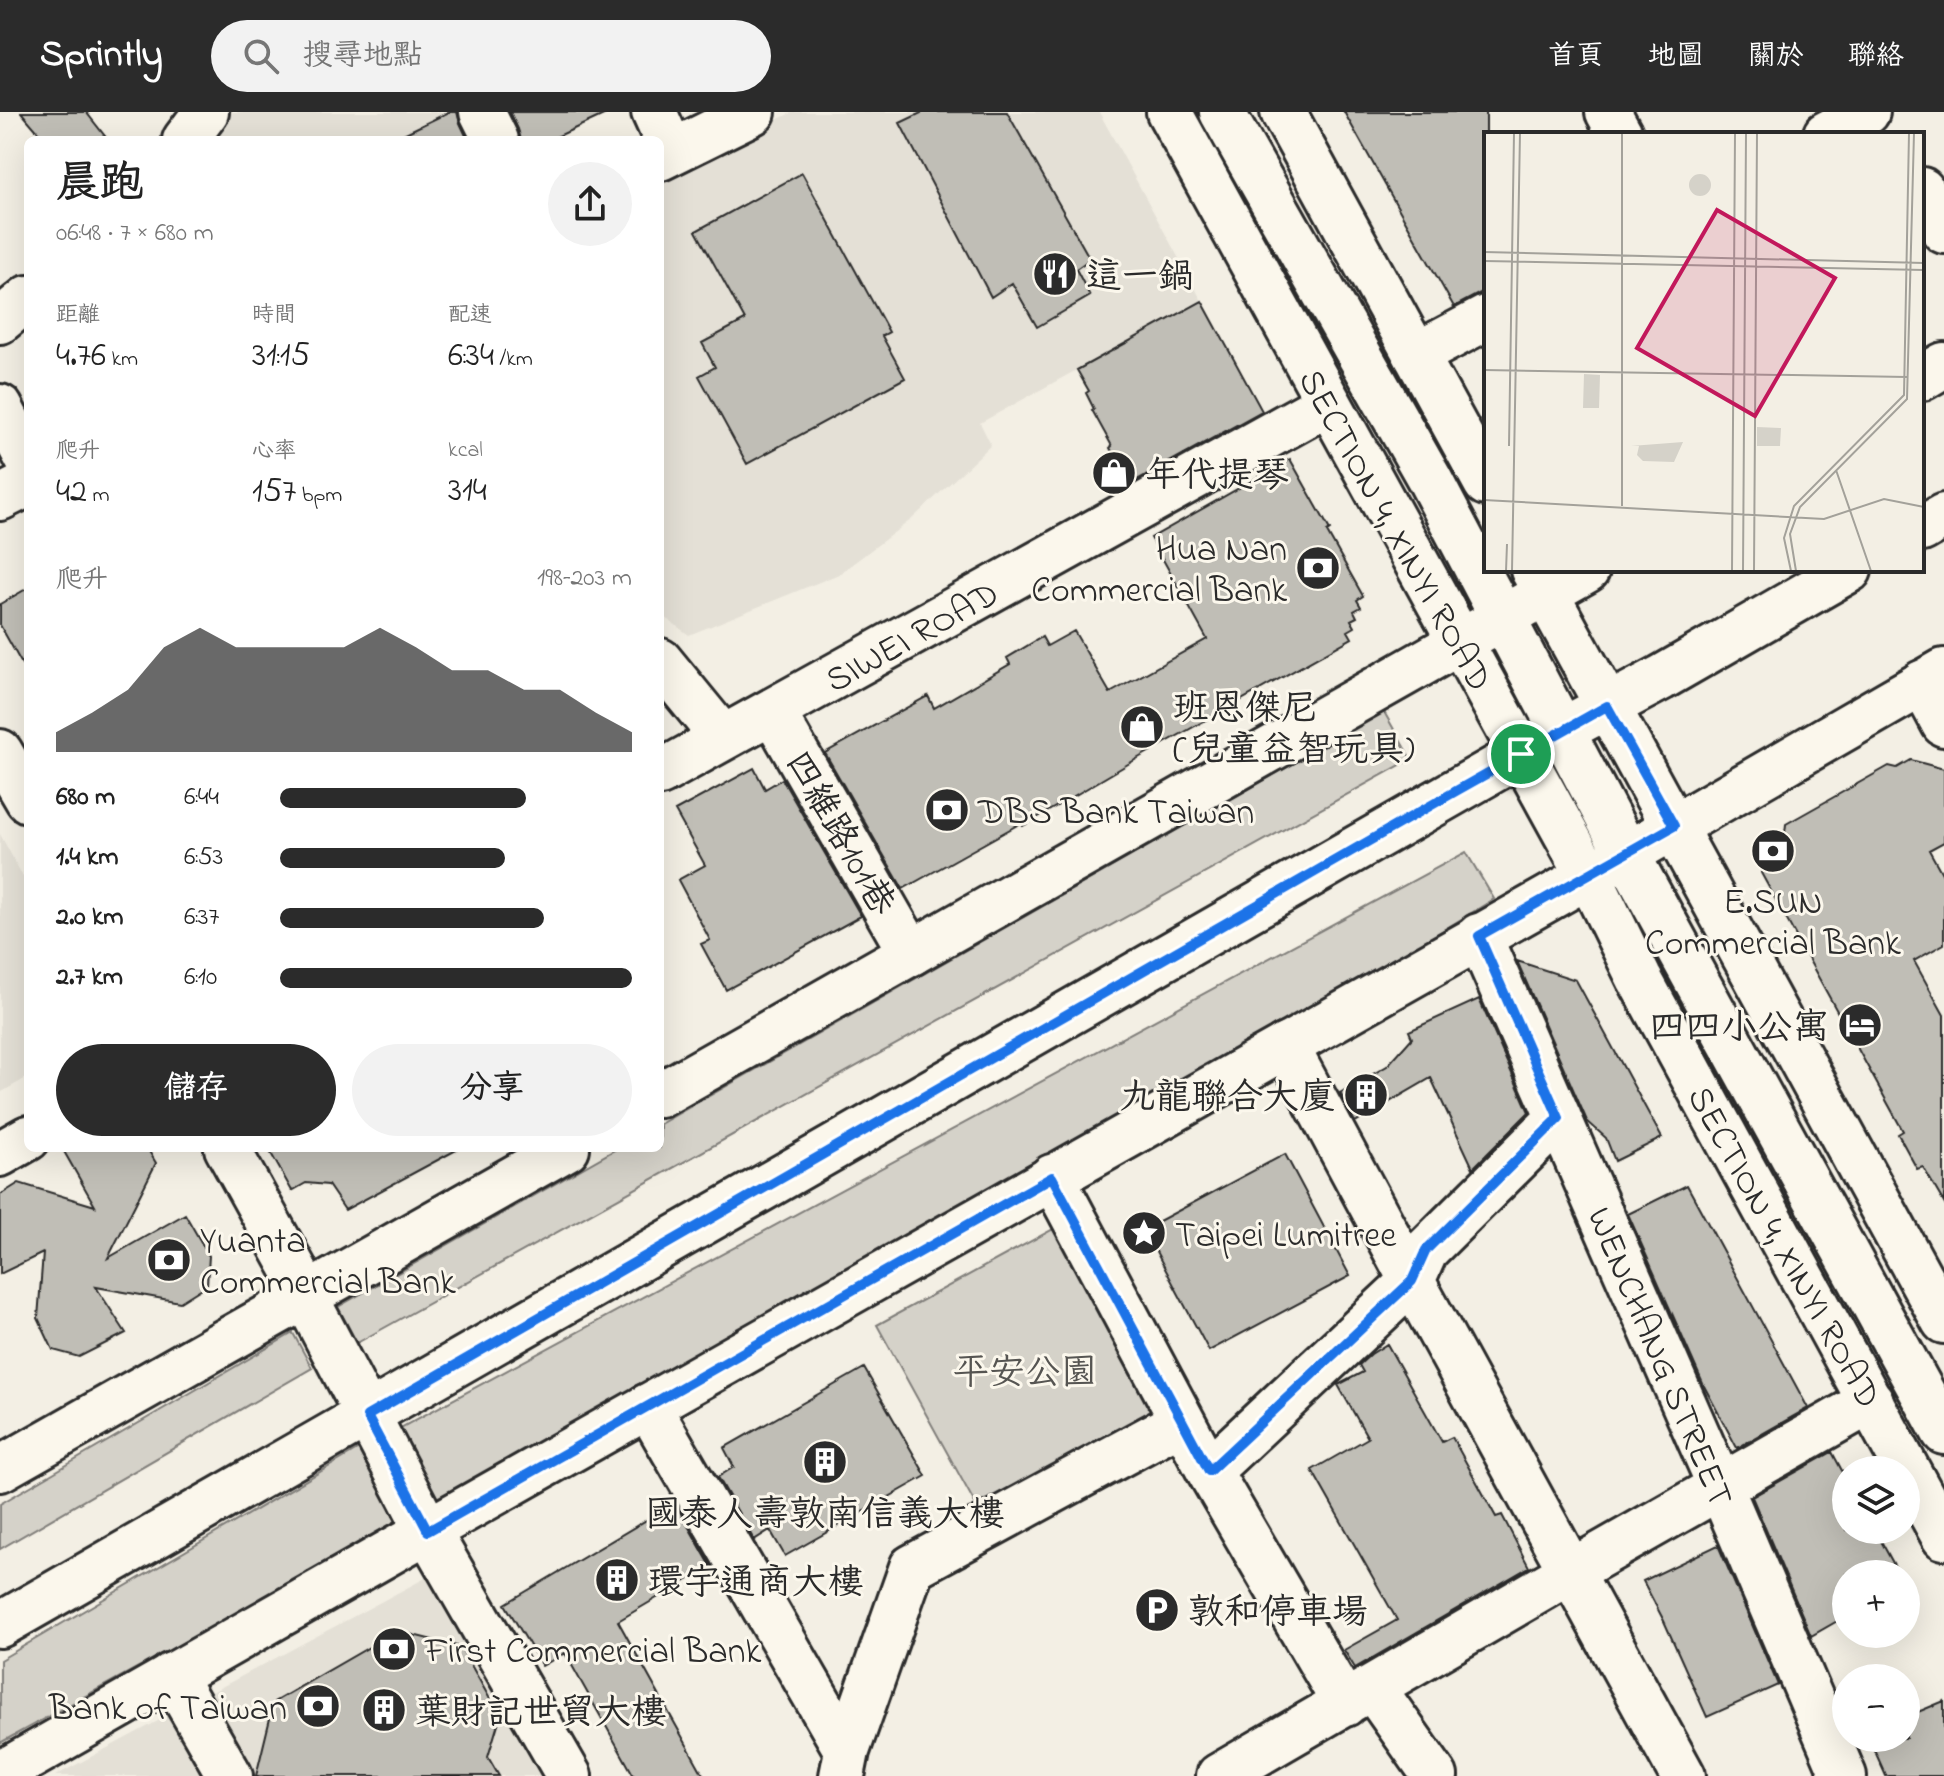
<!DOCTYPE html>
<html lang="zh-TW">
<meta charset="utf-8">
<style>
:root{--surface:#fff;--page:#f2f2f2;--text:#222;--muted:#767676;--accent:#2b2b2b}
body{margin:0;font-family:"Indie Flower","LXGW WenKai TC",sans-serif;background:var(--page);color:var(--text);height:100vh;display:flex;flex-direction:column;font-size:30px;white-space:nowrap}
*{box-sizing:border-box;margin:0}
p{font-size:26px;color:var(--muted)}
.icon{flex:none;width:44px;height:44px;fill:none;stroke:currentColor;stroke-width:2;stroke-linecap:round;stroke-linejoin:round}
.map{position:relative;flex:1;overflow:hidden}
.sheet{position:absolute;left:24px;top:24px;width:640px;height:1016px;display:flex;flex-direction:column;background:var(--surface);border-radius:12px;box-shadow:0 8px 32px #0002}
.sheet>*{flex:none}
.fabs{position:absolute;left:1832px;top:1344px;display:grid;gap:16px}
.fabs a{display:grid;place-items:center;width:88px;height:88px;border-radius:50%;background:var(--surface);box-shadow:0 8px 32px #0002;font-size:40px}
.pin{position:absolute;display:grid;place-items:center;width:68px;height:68px;color:#fff;margin:-34px;border:4px solid #fff;border-radius:50%;box-shadow:0 2px 8px #0007}
.round{display:grid;place-items:center;flex:none;width:84px;height:84px;border-radius:42px;background:var(--page)}
.summary{display:flex;align-items:center;justify-content:space-between;height:136px;padding:0 32px}
h1{font-size:44px;font-weight:600;line-height:60px}
.stats{display:grid;grid-template-columns:repeat(3,1fr);gap:12px;height:136px;padding:8px 32px}
.stats div{display:grid;align-content:center}
.stats b{font-size:34px;font-weight:600}
.stats small{font-size:22px;font-weight:400}
.stats p{font-size:22px}
.chart{height:224px;padding:16px 32px}
.chart p{display:flex;justify-content:space-between}
.chart svg{width:100%;height:144px;margin-top:8px;fill:var(--accent);opacity:.7}
.action{display:flex;gap:16px;margin-top:auto;padding:16px 32px}
.action a{flex:1;height:92px;border-radius:48px;background:var(--accent);color:#fff;font-size:32px;font-weight:600;line-height:92px;text-align:center}
.action a+a{background:var(--page);color:var(--text)}
ul{padding:0 32px;list-style:none;font-size:26px}
li{display:grid;grid-template-columns:128px 96px 1fr;align-items:center;height:60px}
li i{height:20px;border-radius:10px;background:var(--accent)}
header{display:flex;align-items:center;gap:48px;box-sizing:border-box;height:112px;padding:0 40px;background:var(--accent);color:#fff}
header strong{font-size:38px}
nav{display:flex;gap:44px;margin-inline-start:auto;font-size:28px}
.search{width:560px;height:72px;background:var(--page);display:flex;align-items:center;gap:20px;box-sizing:border-box;padding:0 28px;border-radius:44px;color:var(--muted);font-size:30px}
.map>svg:first-child{display:block}
.built{fill:#e4e0d6}
.green{fill:#d5d2c9;stroke:#807e7a;stroke-width:2}
.building{fill:#c0beb6;stroke:#2b2b2b;stroke-width:2}
.lines{fill:none;stroke-linecap:round;stroke-linejoin:round}
.minor-casing{stroke:#2b2b2b;stroke-width:50}
.major-casing{stroke:#2b2b2b;stroke-width:50}
.minor{stroke:#fbf7ec;stroke-width:44}
.major{stroke:#fbf7ec;stroke-width:44}
.route-casing{stroke:#fff;stroke-width:16}
.route{stroke:#1a73e8;stroke-width:10}
.labels{text-anchor:middle;stroke-width:6;stroke-linejoin:round;paint-order:stroke}
.poi-label{font-size:36px;fill:#2b2b2b;stroke:#fbf7ec;text-anchor:start}
.street-label{font-size:36px;fill:#2b2b2b;stroke:#fbf7ec}
.park-label{font-size:36px;fill:#565552;stroke:#fbf7ec}
.inset-road{fill:none;stroke:#a3a19a;stroke-width:2}
.view{fill:#c2185b;fill-opacity:0.15;stroke:#c2185b;stroke-width:4}
.inset-edge{fill:none;stroke:#2b2b2b;stroke-width:4}
</style>
<header>
<strong>Sprintly</strong>
<div class="search"><svg class="icon" aria-label="search" viewBox="0 0 24 24"><circle cx="10" cy="10" r="6"/><path d="M15 15l6 6"/></svg>搜尋地點</div>
<nav><a>首頁</a><a>地圖</a><a>關於</a><a>聯絡</a></nav>
</header>
<div class="map">
<svg width="1944" height="1664" viewBox="0 0 1944 1664">
<rect width="100%" height="100%" fill="#f3efe4"/>
<filter id="ink" filterUnits="userSpaceOnUse"><feTurbulence type="fractalNoise" baseFrequency=".0125" numOctaves="2"/><feDisplacementMap in="SourceGraphic" scale="16" xChannelSelector="R" yChannelSelector="G"/><feConvolveMatrix kernelMatrix="1 2 1 2 8 2 1 2 1" color-interpolation-filters="sRGB"/></filter>
<g filter="url(#ink)">
<!-- built -->
<path class="built" d="M220 0H476L490 28H198Z
M793 0H1099L1202 189 980 311 991 333 912 407 839 462 689 523 660 502V64Z
M0 722 28 774V965L0 981Z
M431 1463 544 1664H55Z"/>
<!-- green -->
<path class="green" d="M1384 600 1411 647 357 1231 338 1195 618 1036H660V1012Z
M1466 740 1494 787 1262 929 438 1391 391 1321Z
M1066 1110 1172 1304 983 1406 877 1213Z
M293 1221 312 1256 0 1437V1392Z
M359 1337 405 1409 0 1631V1548Z"/>
<!-- building -->
<path class="building" d="M21 0H86L108 28H45Z
M449 0H457L460 11 468 28H391Z
M510 0H610L550 28H521L518 17Z
M923 0H1007L1090 147 1076 157 1090 184 1037 215 1012 171 991 185 900 11Z
M1344 0H1486V178L1454 195Z
M802 61 889 220 882 224 905 266 747 352 699 264 715 255 702 231 745 208 696 119Z
M1202 189 1262 299 1130 372 1110 336 1112 334 1092 298 1094 297 1086 281 1089 279 1077 258Z
M1290 347 1330 418 1327 420 1363 484 1357 488 1361 495 1354 499 1357 505 1351 508 1355 515 1348 519 1352 526 1140 645 1023 714 1021 711 903 777 825 641 928 584 934 596 1010 552 1007 546 1042 525 1047 534 1074 519 1110 581 1207 527 1151 426Z
M28 476V563L0 513V492Z
M1911 648 1944 657V730L1929 738 1944 765V832L1914 849 1944 903V1091L1923 1055 1917 1057 1898 1022 1903 1019 1761 761 1771 728 1785 721 1786 712 1889 654 1897 656Z
M754 656 765 677 782 667 861 804 726 878 701 832 710 828 678 768 705 753 675 699Z
M1517 849 1576 868 1662 1026 1615 1049 1606 1026 1587 1009Z
M1479 887 1529 1000 1473 1056 1431 966 1355 1010 1340 981 1387 954 1412 926 1409 919Z
M62 1036H147L156 1051 108 1146 185 1102 209 1144 207 1173 180 1190 96 1175 126 1221 79 1245 53 1238 38 1206 43 1141 0 1162V1083L19 1071 95 1094Z
M268 1036H460L345 1098 328 1073 306 1071 292 1079Z
M1285 1042 1350 1164 1209 1239 1144 1117Z
M1687 1073 1808 1296 1737 1336 1704 1274 1628 1102Z
M1387 1232 1442 1330 1452 1325 1496 1405 1502 1403 1529 1455 1355 1556 1344 1538 1397 1508 1312 1358 1368 1326 1338 1273 1363 1260 1359 1253 1371 1242Z
M864 1256 926 1364 785 1444 770 1418 754 1428 718 1365 734 1355 724 1336Z
M1832 1340 1846 1366V1418H1875L1899 1462H1846V1504L1811 1524 1752 1385Z
M675 1391 711 1454 618 1509 704 1664H634L565 1541 542 1554 505 1492Z
M1718 1433 1778 1573 1707 1605 1664 1509 1643 1469Z
M397 1519 461 1535 500 1605 488 1645 499 1664H256L274 1590Z
M1944 1589V1664H1886L1869 1626H1906V1605Z"/>
<g class="lines">
<!-- minor casing -->
<g class="minor-casing">
<path id="minor" d="M482 0 496 28
M654 0 672 40
M1222 0 1429 366 1627 742 1944 1320
M1608 0 1620 22
M1826 22 1867 0
M185 28 206 0
M660 46 753 0
M1922 78 1944 119
M0 209 28 186
M1416 243 1486 206
M0 295 28 348
M0 386 28 372
M660 549 723 626
M1922 571 1944 612
M773 600 911 841
M0 640 28 688
M660 661 1328 291
M1479 824 1720 1374 1844 1664
M1286 934 1412 1169 1683 1664
M227 1036 294 1157 305 1184 428 1419 569 1664
M0 1042 28 1026
M1052 1065 1209 1359 1345 1592
M648 1294 847 1639
M1209 1359 1412 1169 1426 1138 1559 1006
M172 1563 230 1664
M1373 1576 1435 1664
M842 1664 847 1639 912 1455 1182 1309
M1219 1664 1572 1459 1871 1289"/>
</g>
<!-- major casing -->
<g class="major-casing">
<path id="major" d="M1169 0 1588 762 1639 866 1944 1425
M1283 0 1486 371
M1922 266 1944 253
M1922 417 1944 404
M1533 458 1944 1209
M660 983 1587 458
M0 1357 567 1036
M0 1513 1563 618 1661 566 1849 458
M0 1662 397 1436 1627 742 1944 559"/>
</g>
<!-- minor -->
<use href="#minor" class="minor"/>
<!-- major -->
<use href="#major" class="major"/>
</g>
</g>
<g class="lines" filter="url(#ink)">
<!-- route casing -->
<g class="route-casing">
<path id="route" d="M1607 594 1674 714 1479 824 1559 1006 1426 1138 1412 1169 1209 1359 1052 1065 428 1419 367 1304 1456 679Z"/>
</g>
<!-- route -->
<use href="#route" class="route"/>
</g>
<!-- icons -->
<defs>
<g id="restaurant-disc" transform="scale(2.3)"><circle r="9.5" fill="#2b2b2b" stroke="#fbf7ec"/><path d="M-5-6h1v4h1v-4h1v4h1v-4h1v5L-1.5 .5V6h-2V.5L-5-1ZM5-6V6H3V1.5H1.5Q1.5-4 5-6Z" fill="#fff"/></g>
<g id="shop-disc" transform="scale(2.3)"><circle r="9.5" fill="#2b2b2b" stroke="#fbf7ec"/><path d="M-5-2.5h2.3a2.7 3.5 0 0 1 5.4 0H5L5.5 6h-11ZM-1.5-2.5h3a1.5 2.3 0 0 0-3 0Z" fill="#fff"/></g>
<g id="bank-disc" transform="scale(2.3)"><circle r="9.5" fill="#2b2b2b" stroke="#fbf7ec"/><path d="M-6-4H6V4H-6ZM0-2.3a2.3 2.3 0 1 0 0 4.6a2.3 2.3 0 1 0 0-4.6Z" fill="#fff"/></g>
<g id="hotel-disc" transform="scale(2.3)"><circle r="9.5" fill="#2b2b2b" stroke="#fbf7ec"/><path d="M-6-4.5h1.5V1H6V5H4.5V3h-9V5H-6ZM-4 0a1.8 1.8 0 1 1 3.6 0ZM.5 0V-2.5h3Q6-2.5 6 0Z" fill="#fff"/></g>
<g id="building-disc" transform="scale(2.3)"><circle r="9.5" fill="#2b2b2b" stroke="#fbf7ec"/><path d="M-4-6H4V6H1V3H-1V6H-4ZM-2.5-4.3h1.7v1.8h-1.7ZM.8-4.3h1.7v1.8H.8ZM-2.5-1h1.7V.8h-1.7ZM.8-1h1.7V.8H.8Z" fill="#fff"/></g>
<g id="sight-disc" transform="scale(2.3)"><circle r="9.5" fill="#2b2b2b" stroke="#fbf7ec"/><path d="M0-6L1.8-2.2L6-1.7L2.9 1.2L3.7 5.4L0 3.3L-3.7 5.4L-2.9 1.2L-6-1.7L-1.8-2.2Z" fill="#fff"/></g>
<g id="parking-disc" transform="scale(2.3)"><circle r="9.5" fill="#2b2b2b" stroke="#fbf7ec"/><path d="M-3.5-5.5H1a3.5 3.5 0 0 1 0 7H-1V5.5H-3.5ZM-1-3.4V-.6H.8a1.4 1.4 0 0 0 0-2.8Z" fill="#fff"/></g>
</defs>
<g fill-rule="evenodd">
<use href="#restaurant-disc" x="1055" y="162"/>
<use href="#shop-disc" x="1114" y="361"/>
<use href="#bank-disc" x="1318" y="456"/>
<use href="#shop-disc" x="1142" y="615"/>
<use href="#bank-disc" x="947" y="698"/>
<use href="#bank-disc" x="1773" y="739"/>
<use href="#hotel-disc" x="1860" y="913"/>
<use href="#building-disc" x="1366" y="983"/>
<use href="#sight-disc" x="1144" y="1121"/>
<use href="#bank-disc" x="169" y="1148"/>
<use href="#building-disc" x="825" y="1350"/>
<use href="#building-disc" x="617" y="1468"/>
<use href="#parking-disc" x="1157" y="1498"/>
<use href="#bank-disc" x="394" y="1537"/>
<use href="#bank-disc" x="318" y="1594"/>
<use href="#building-disc" x="384" y="1598"/>
</g>
<g class="labels">
<!-- poi labels -->
<g class="poi-label">
<text x="1086" y="175">這一鍋</text>
<text x="1145" y="374">年代提琴</text>
<text x="1287" y="448" text-anchor="end">Hua Nan<tspan x="1287" dy="41">Commercial Bank</tspan></text>
<text x="1173" y="607">班恩傑尼<tspan x="1173" dy="41">(兒童益智玩具)</tspan></text>
<text x="978" y="711">DBS Bank Taiwan</text>
<text x="1773" y="801" text-anchor="middle">E.SUN<tspan x="1773" dy="41">Commercial Bank</tspan></text>
<text x="1829" y="926" text-anchor="end">四四小公寓</text>
<text x="1335" y="996" text-anchor="end">九龍聯合大廈</text>
<text x="1175" y="1134">Taipei Lumitree</text>
<text x="200" y="1140">Yuanta<tspan x="200" dy="41">Commercial Bank</tspan></text>
<text x="825" y="1413" text-anchor="middle">國泰人壽敦南信義大樓</text>
<text x="648" y="1481">環宇通商大樓</text>
<text x="1188" y="1511">敦和停車場</text>
<text x="425" y="1550">First Commercial Bank</text>
<text x="287" y="1607" text-anchor="end">Bank of Taiwan</text>
<text x="415" y="1611">葉財記世貿大樓</text>
</g>
<!-- street labels -->
<g class="street-label">
<text transform="translate(1397 417) rotate(61)" y="13">SECTION 4, XINYI ROAD</text>
<text transform="translate(911 523) rotate(-29)" y="13">SIWEI ROAD</text>
<text transform="translate(842 720) rotate(60)" y="13">四維路101巷</text>
<text transform="translate(1786 1134) rotate(61)" y="13">SECTION 4, XINYI ROAD</text>
<text transform="translate(1662 1244) rotate(67)" y="13">WENCHANG STREET</text>
</g>
<!-- park labels -->
<g class="park-label">
<text x="1025" y="1271">平安公園</text>
</g>
</g>
<!-- overview -->
<g transform="translate(1484 20)">
<rect width="440" height="440" fill="#f3efe4"/>
<path d="M205 53a11 11 0 1 1 22 0a11 11 0 1 1-22 0ZM100 242 116 243 115 276H99ZM273 295 297 296 296 314H273ZM199 310 190 330 159 329 153 323 155 314H147Z" fill="#d5d2c9"/>
<path class="inset-road" d="M138 1V374M0 120 440 131M0 129 440 138M0 238 423 245M25 314 30 1M352 338 387 439M0 368 340 387 400 367 440 375M22 439 23 412M28 439 36 1M248 439 251 1M259 439 262 1M270 439 273 1M307 439 300 406 310 374 420 263 425 1M312 439 306 402 316 375 423 267 430 1"/>
<path class="view" d="M233 78 351 146 271 284 153 216Z"/>
<rect width="440" height="440" class="inset-edge"/>
</g>
</svg>
<div class="fabs">
<a><svg class="icon" aria-label="layers" viewBox="0 0 24 24"><path d="M12 4l9 5-9 5-9-5zM3 14l9 5 9-5"/></svg></a>
<a>+</a>
<a>−</a>
</div>
<div class="pin" style="left:1521px;top:642px;background:#1e9e55"><svg class="icon" aria-label="arrive" viewBox="0 0 24 24"><path d="M6 21V4h12l-3 4 3 4H6"/></svg></div>
<section class="sheet">
<div class="summary"><div><h1>晨跑</h1><p>06:48 · 7 × 680 m</p></div><a class="round"><svg class="icon" aria-label="share" viewBox="0 0 24 24"><path d="M12 15V3M7 8l5-5 5 5M5 13v7h14v-7"/></svg></a></div>
<div class="stats">
<div><p>距離</p><b>4.76<small> km</small></b></div>
<div><p>時間</p><b>31:15</b></div>
<div><p>配速</p><b>6:34<small> /km</small></b></div>
</div>
<div class="stats">
<div><p>爬升</p><b>42<small> m</small></b></div>
<div><p>心率</p><b>157<small> bpm</small></b></div>
<div><p>kcal</p><b>314</b></div>
</div>
<div class="chart"><p><span>爬升</span>198–203 m</p>
<svg viewBox="0 0 160 44" preserveAspectRatio="none"><path d="M0 44V38L10 32L20 25L30 12L40 6L50 12L60 12L70 12L80 12L90 6L100 12L110 19L120 19L130 25L140 25L150 32L160 38V44z"/></svg>
</div>
<ul>
<li><b>680 m</b>6:44<i style="width:70%"></i></li>
<li><b>1.4 km</b>6:53<i style="width:64%"></i></li>
<li><b>2.0 km</b>6:37<i style="width:75%"></i></li>
<li><b>2.7 km</b>6:10<i style="width:100%"></i></li>
</ul>
<div class="action"><a>儲存</a><a>分享</a></div>
</section>
</div>
